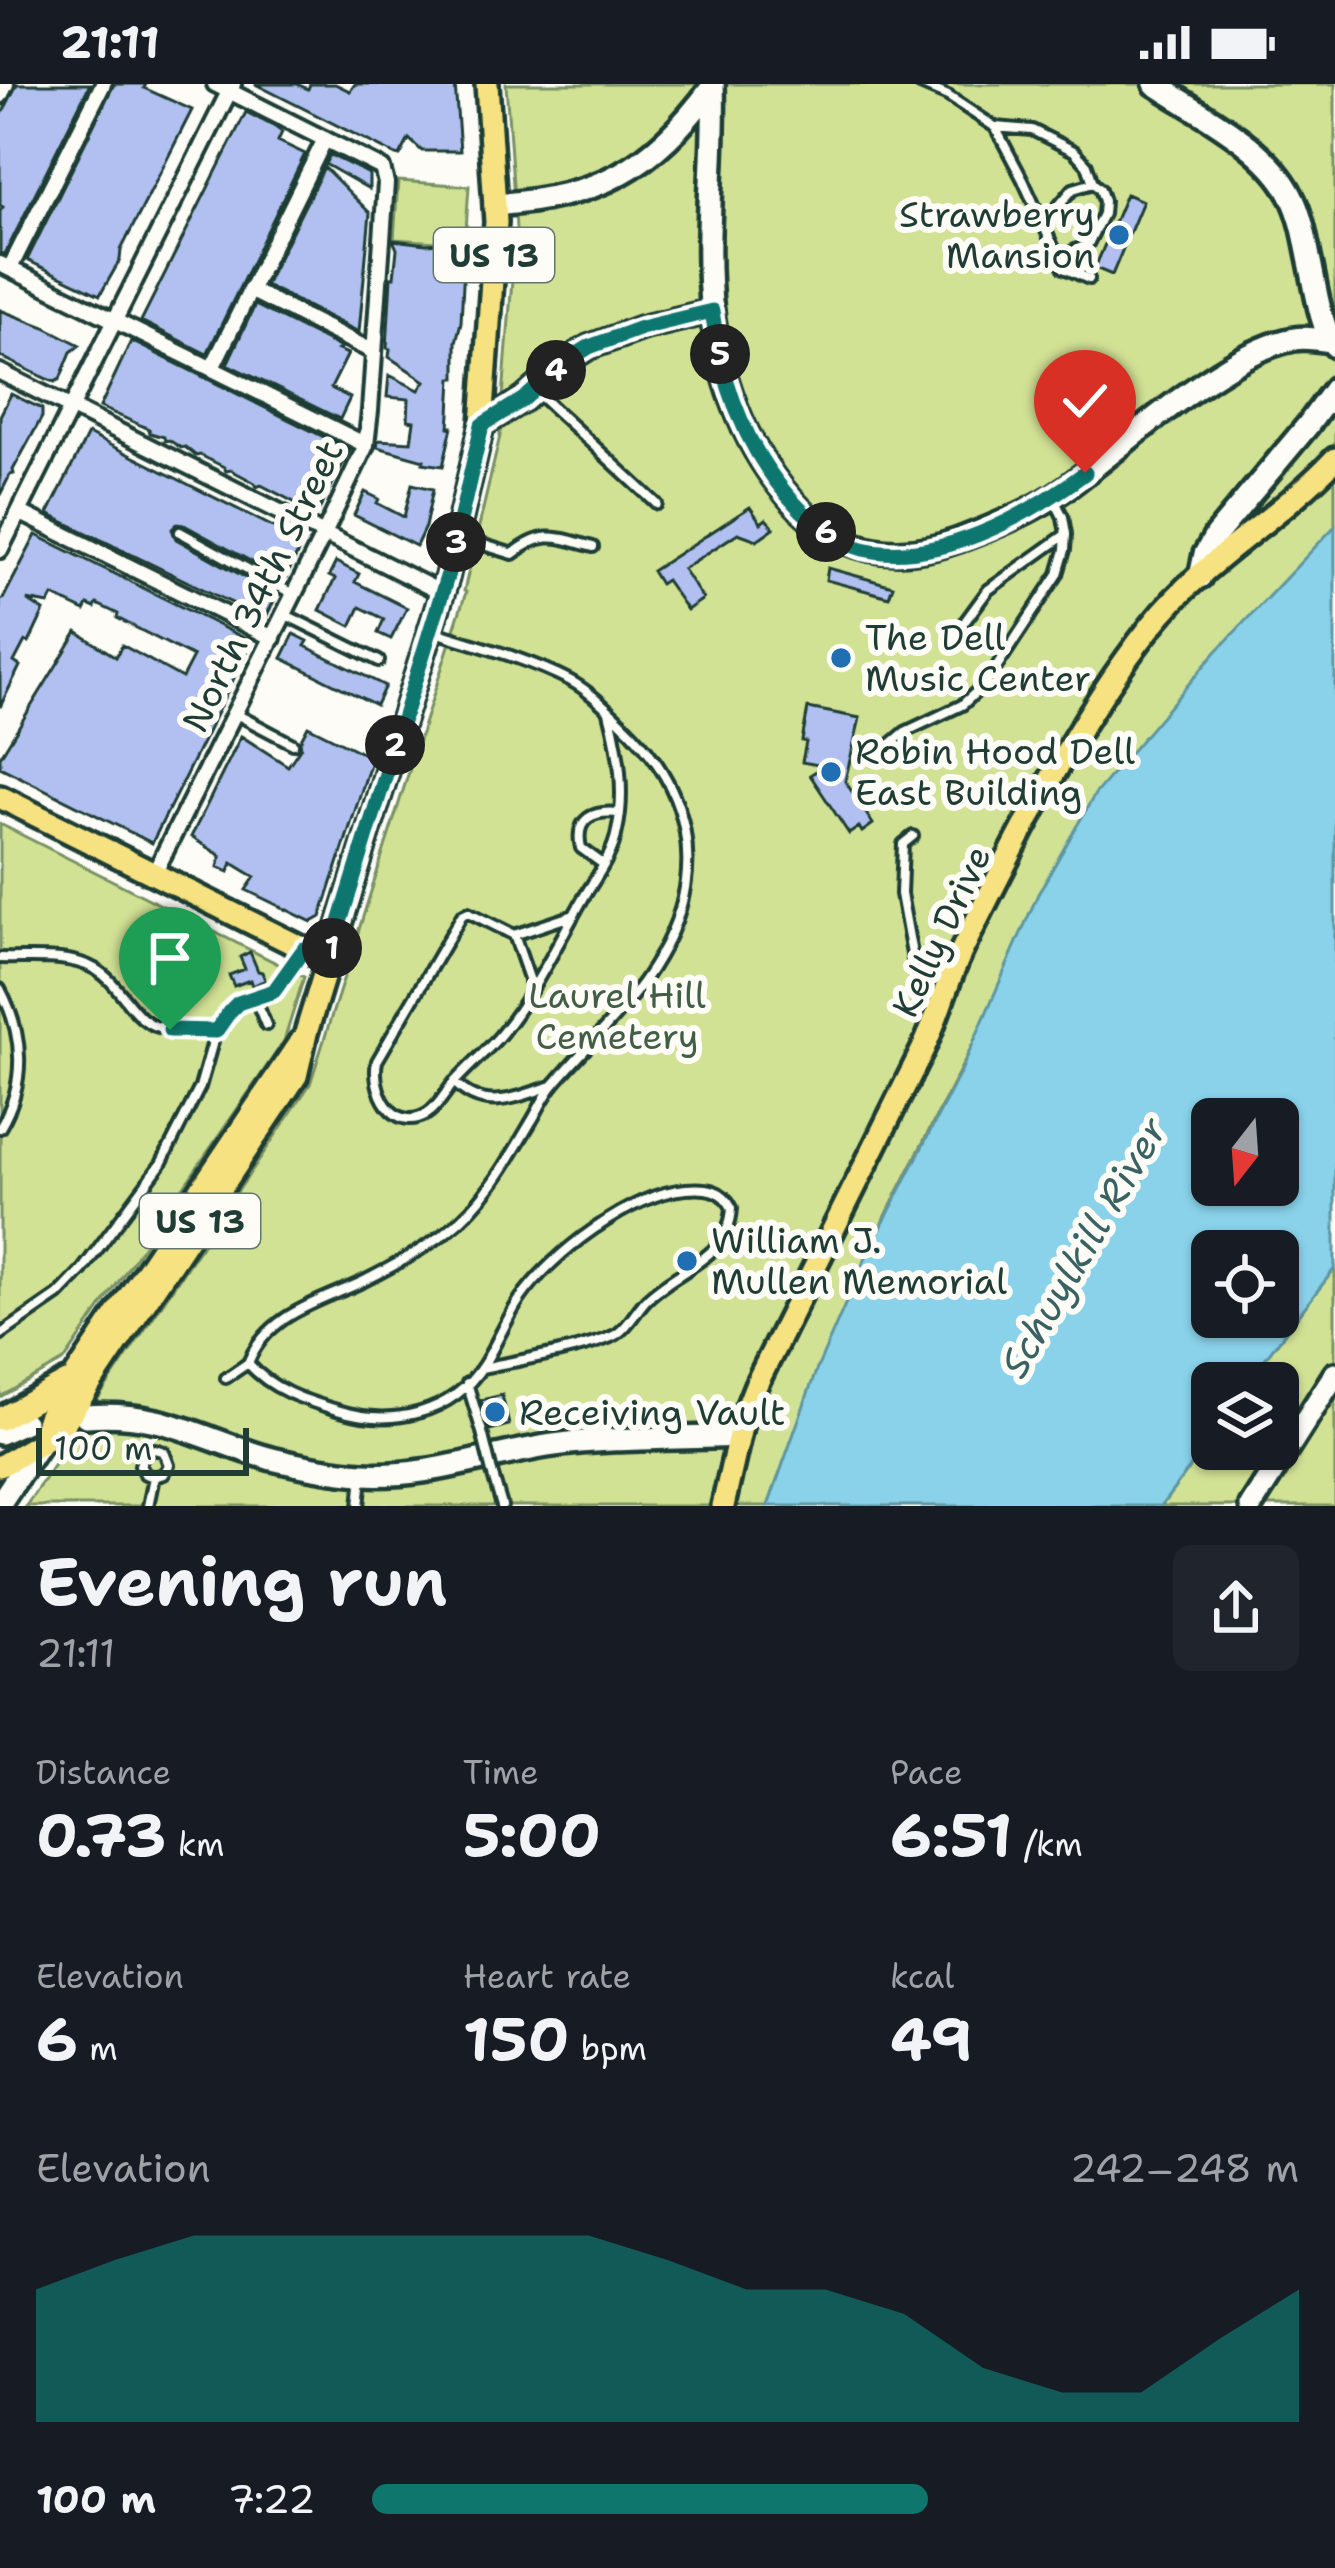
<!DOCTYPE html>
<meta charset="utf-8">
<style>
:root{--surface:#171b24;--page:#20242c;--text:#f1f3f6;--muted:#9ea1a6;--accent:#0f766e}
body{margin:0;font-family:"Shantell Sans",sans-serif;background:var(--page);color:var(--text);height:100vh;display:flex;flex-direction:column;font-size:45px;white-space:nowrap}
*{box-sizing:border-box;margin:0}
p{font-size:39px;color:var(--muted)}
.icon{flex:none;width:66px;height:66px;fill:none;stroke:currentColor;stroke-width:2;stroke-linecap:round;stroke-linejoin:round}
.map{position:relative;height:1422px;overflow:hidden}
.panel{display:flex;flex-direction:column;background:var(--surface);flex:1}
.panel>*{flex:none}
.needle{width:78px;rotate:197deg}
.tools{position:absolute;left:1191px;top:1014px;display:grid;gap:24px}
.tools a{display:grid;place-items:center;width:108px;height:108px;border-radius:18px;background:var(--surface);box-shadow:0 3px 9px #0004;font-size:60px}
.scale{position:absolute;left:36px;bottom:30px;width:213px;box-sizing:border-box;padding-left:12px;border:6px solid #1f3d34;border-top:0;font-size:33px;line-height:42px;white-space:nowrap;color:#1f3d34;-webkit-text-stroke:9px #fdfcf7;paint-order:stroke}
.pin{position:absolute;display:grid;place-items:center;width:102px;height:102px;color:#fff;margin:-123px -51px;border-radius:50% 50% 50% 0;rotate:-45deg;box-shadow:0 0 12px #0007}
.pin .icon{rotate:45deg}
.km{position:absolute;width:60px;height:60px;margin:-30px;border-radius:50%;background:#222;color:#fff;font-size:33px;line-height:60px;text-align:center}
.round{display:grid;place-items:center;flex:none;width:126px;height:126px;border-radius:18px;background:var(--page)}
.summary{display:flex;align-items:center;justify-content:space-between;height:204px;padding:0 36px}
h1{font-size:66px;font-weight:700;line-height:90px}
.figures{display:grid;grid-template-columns:repeat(3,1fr);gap:18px;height:204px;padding:12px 36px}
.figures div{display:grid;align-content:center}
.figures b{font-size:60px;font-weight:700}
.figures small{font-size:33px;font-weight:400}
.figures p{font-size:33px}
.chart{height:336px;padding:24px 36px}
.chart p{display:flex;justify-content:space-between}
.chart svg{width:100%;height:216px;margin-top:12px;fill:var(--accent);opacity:.7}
ul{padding:0 36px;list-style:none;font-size:39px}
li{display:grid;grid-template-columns:192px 144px 1fr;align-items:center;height:90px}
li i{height:30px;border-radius:15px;background:var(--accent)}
.status{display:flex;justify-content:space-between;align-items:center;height:84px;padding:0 60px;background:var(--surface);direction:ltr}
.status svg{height:33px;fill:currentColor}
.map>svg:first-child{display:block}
.green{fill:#d2e295;stroke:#789064;stroke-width:3}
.water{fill:#89d2ea;stroke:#5f96a1;stroke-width:3;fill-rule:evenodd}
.building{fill:#b1c0f0;stroke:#1f3d34;stroke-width:3}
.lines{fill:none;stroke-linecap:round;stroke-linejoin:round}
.lane-casing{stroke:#1f3d34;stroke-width:16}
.street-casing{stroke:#1f3d34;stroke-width:22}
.secondary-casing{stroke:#1f3d34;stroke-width:30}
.primary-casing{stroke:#1f3d34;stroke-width:30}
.lane{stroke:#fdfcf7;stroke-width:8}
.street{stroke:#fdfcf7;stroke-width:14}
.secondary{stroke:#fdfcf7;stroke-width:21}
.primary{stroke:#f7e281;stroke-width:21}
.lane-bridge-casing{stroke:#1f3d34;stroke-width:16;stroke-linecap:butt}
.lane-bridge{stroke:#fdfcf7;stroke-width:8}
.route-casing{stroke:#fff;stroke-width:24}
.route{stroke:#0f766e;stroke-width:15}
.poi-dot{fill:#1f6fb2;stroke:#fdfcf7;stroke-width:4.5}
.labels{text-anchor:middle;stroke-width:12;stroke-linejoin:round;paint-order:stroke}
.shield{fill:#fdfcf7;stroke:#62766e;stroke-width:3}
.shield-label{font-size:33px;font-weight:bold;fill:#1f3d34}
.poi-label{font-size:36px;fill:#1f3d34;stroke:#fdfcf7;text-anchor:start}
.street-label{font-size:36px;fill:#1f3d34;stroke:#fdfcf7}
.park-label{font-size:36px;fill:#435e47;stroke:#fdfcf7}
.water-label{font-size:39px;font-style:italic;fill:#3a6262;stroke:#fdfcf7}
</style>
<div class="status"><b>21:11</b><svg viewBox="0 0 49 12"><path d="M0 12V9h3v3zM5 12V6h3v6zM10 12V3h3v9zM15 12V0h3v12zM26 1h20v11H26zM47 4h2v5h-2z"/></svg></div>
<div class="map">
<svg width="1335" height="1422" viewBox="0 0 1335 1422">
<rect width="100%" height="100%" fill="#fdfcf7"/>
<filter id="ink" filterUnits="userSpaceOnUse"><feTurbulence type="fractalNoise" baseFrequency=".00833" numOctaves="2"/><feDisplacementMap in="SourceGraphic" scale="24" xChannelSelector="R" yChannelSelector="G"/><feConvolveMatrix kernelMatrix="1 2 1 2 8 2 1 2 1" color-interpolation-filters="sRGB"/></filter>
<g filter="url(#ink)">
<!-- green -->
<path class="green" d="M506 0H1335V442L991 922C951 1009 903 1092 863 1180 827 1259 797 1340 768 1422H26L310 1000 466 508 464 507 500 352 516 144Z
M398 97 469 102 465 160 394 155Z
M0 740 304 893 284 957 64 1277 0 1313Z
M1335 1184V1422H1161L1212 1354V1365H1278V1299H1246Z"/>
<!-- water -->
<path class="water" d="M1335 442V1184L1246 1299H1212V1354L1161 1422H768L816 1287 865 1175 961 987 1038 810 1095 710 1215 569ZM1212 1035H1278V1101H1212ZM1212 1167H1278V1233H1212Z"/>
<!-- building -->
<path class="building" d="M17 0H90L5 170 0 169V127L3 123 0 121V34Z
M114 0H146L144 4 192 26 121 166 120 176 100 211 27 176Z
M255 0H297L308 5 310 0H335L350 7 355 0H455L460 67H422L409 55 400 72 396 71Z
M246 28 275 43 282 48 278 57 305 70 207 270 141 237Z
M330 71 369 90V105L325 80Z
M324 83 370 129 359 248 265 201Z
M1126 110 1143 117 1112 191 1095 184Z
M393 156 426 160 461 158 465 161 461 238 456 258V294H452L450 330 449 343H452L443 382 423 379 424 376 377 363 378 356 411 358 414 337 408 336 409 315 387 313 389 291 419 306 425 297 389 273 390 265 387 264 391 193H394L397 165Z
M255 221 341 264 338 266 348 270 331 304 350 314 340 335 227 280Z
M0 226 45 243 80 261 71 268 60 295 55 298 47 295 0 272Z
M131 257 350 366 317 430 261 401 257 403 255 399 246 394 231 386 226 387 224 383 200 371 196 372 185 363 181 364 169 356 165 357 164 353 150 349 149 345 100 323Z
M11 310 42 325V333L13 386 14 390 10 391 0 411V332Z
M88 350 303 458 285 496 184 441 177 440 172 445 176 455 277 511 265 535 48 430Z
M412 400 433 405 425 443 416 462 354 431 365 408 379 415 377 419 404 433Z
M750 423 761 439 766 435 774 444 757 456 738 449 683 485 703 515 687 526 666 496 660 500 652 487Z
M36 451 252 558 152 759 0 683V673L77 548 116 573 122 561 182 594 193 573 117 534 118 530 97 520 95 524 88 521 85 527 53 512 49 520 27 516 44 527 29 559 25 557 14 578 20 582 0 623V516L3 515Z
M336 478 359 490 355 498 407 524 391 555 378 549 384 535 360 523 351 542 320 526 335 495 329 492Z
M828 484 893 502 889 513 826 496Z
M294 550 308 557 305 562 385 602 376 621 282 574Z
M808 624 860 634 845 697 873 740 862 748 859 743 849 750 810 691 824 682 802 678 806 658 802 657Z
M308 642 372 674 321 833 312 838 246 806 255 793 232 779 229 788 218 783 221 772 191 753 241 652 288 682 301 663 300 657Z
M250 868 258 887 262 888 265 896 252 902 250 896 234 902 229 891 245 885 240 873Z
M502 1311 509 1341 490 1346 481 1316Z"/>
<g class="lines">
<!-- lane casing -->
<g class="lane-casing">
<path id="lane" d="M920 0 948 12 995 43 1032 46 1074 67 1087 81 1093 99 1100 105 1104 117 1103 130 1088 160 1067 170 1057 171 1023 96 995 43
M1045 138 1073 105 1093 99
M1058 172 1064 184 1089 195
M535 307 657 420
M180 448 293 510
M458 453 513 470C544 445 557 453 593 463
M286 531 379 577
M966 536 988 506 1065 451
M432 547C476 561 528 575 569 596 588 606 603 621 619 636 691 702 709 787 659 873 631 922 591 957 555 999 545 1010 539 1025 531 1038 508 1077 486 1117 449 1146 423 1166 394 1182 364 1197 320 1218 268 1229 248 1279 271 1306 304 1316 337 1326 391 1343 452 1331 484 1280 497 1259 506 1236 520 1215 551 1170 631 1110 686 1105 706 1103 723 1105 732 1124 729 1175 678 1184 647 1215 636 1226 630 1241 617 1250 590 1265 515 1277 482 1284
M236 630 293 660
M885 665 905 648 962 621 986 599 1058 490 1065 466 1066 450 1063 433 1055 417
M913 752 903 760 901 810 920 914 936 927
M603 780 581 764C574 734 594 726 619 729
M574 831 514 851 468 828 462 831 377 977C371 1005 392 1050 427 1030 437 1024 444 1011 451 1002 467 983 487 968 502 949 535 908 558 858 584 813 596 793 613 771 617 747 626 708 619 666 609 628
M514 851 532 903
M0 874C30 875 68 870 95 885 116 897 125 919 142 934 161 951 193 947 216 947
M0 905C24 950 27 999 0 1044
M255 914 266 941
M454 998C485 1030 515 1013 552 1002
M0 1251 58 1211 82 1186 161 1080 200 1003 216 947 222 938 238 919 275 907 301 869
M226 1294 248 1279
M467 1299 482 1348
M492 1388 502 1422
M148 1422 154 1393 164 1390 169 1381 164 1368 155 1365 145 1368 140 1381 145 1390 154 1393
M359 1422 362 1393"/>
</g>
<!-- street casing -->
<g class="street-casing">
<path id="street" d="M0 12 6 0
M0 180 366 361
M10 184 103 0
M250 206 374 268
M212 284 325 55
M0 288 442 509
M19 428 273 554
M0 466 233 0
M154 790 324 450 366 361 370 327 386 99 382 84 215 0"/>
</g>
<!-- secondary casing -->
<g class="secondary-casing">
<path id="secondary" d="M713 0C716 76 703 152 712 228 721 301 748 372 800 425 846 471 899 478 959 456 996 442 1033 427 1066 404 1124 362 1225 267 1294 255 1305 253 1318 255 1330 257
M1155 0C1199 29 1267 63 1291 111 1301 130 1305 152 1309 173 1315 199 1320 243 1335 262
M495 121C600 112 650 87 713 2
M482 341 524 315 568 276 589 263 641 244 712 227
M1200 493 1205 470 1216 451 1308 341 1335 304
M86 1332C164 1326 202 1356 272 1375 301 1382 333 1388 363 1390 429 1394 489 1370 554 1361 614 1353 677 1355 738 1352
M0 1349 24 1338
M0 1419 40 1359
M1251 1422 1335 1290"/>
</g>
<!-- primary casing -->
<g class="primary-casing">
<path id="primary" d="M0 713 328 877
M0 1335 67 1298
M40 1359 48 1333 300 958
M0 1382 40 1359 63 1341 296 992 306 949 447 493 482 341 496 138 487 0
M723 1422 743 1334 756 1301C811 1189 868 1078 923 965 938 933 947 896 963 864 1016 756 1078 634 1152 541 1203 476 1279 435 1335 375"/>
</g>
<!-- lane -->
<use href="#lane" class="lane"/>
<!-- street -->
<use href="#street" class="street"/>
<!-- secondary -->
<use href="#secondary" class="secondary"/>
<!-- primary -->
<use href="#primary" class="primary"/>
<!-- lane-bridge casing -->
<g class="lane-bridge-casing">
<path id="lane-bridge" d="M482 1348 492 1388"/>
</g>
<!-- lane-bridge -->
<use href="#lane-bridge" class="lane-bridge"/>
</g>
</g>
<g class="lines" filter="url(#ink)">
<!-- route casing -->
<g class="route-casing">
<path id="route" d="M170 946 216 947 230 927 238 919 274 907 304 865 328 877 447 493 482 341 524 315 568 276 589 263 641 244 712 227C722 301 747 372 801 426 819 443 839 459 863 465 938 482 1027 432 1085 389"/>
</g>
<!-- route -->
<use href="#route" class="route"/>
</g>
<!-- markers -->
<g class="poi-dot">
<circle cx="1119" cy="151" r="12"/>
<circle cx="841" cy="574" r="12"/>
<circle cx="831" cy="688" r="12"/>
<circle cx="687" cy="1177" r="12"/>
<circle cx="495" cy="1328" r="12"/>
</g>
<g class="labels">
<!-- shield labels -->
<g class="shield">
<rect x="434" y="144" width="120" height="54" rx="9"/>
<rect x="140" y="1110" width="120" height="54" rx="9"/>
</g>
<g class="shield-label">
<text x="494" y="183">US 13</text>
<text x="200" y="1149">US 13</text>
</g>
<!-- poi labels -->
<g class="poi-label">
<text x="1095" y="143" text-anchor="end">Strawberry<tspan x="1095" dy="41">Mansion</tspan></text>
<text x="865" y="566">The Dell<tspan x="865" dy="41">Music Center</tspan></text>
<text x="855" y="680">Robin Hood Dell<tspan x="855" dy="41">East Building</tspan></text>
<text x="711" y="1169">William J.<tspan x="711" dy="41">Mullen Memorial</tspan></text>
<text x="519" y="1341">Receiving Vault</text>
</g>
<!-- street labels -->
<g class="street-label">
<text transform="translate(262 502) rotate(-64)" y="13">North 34th Street</text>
<text transform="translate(941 847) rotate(-65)" y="13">Kelly Drive</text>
</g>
<!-- park labels -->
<g class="park-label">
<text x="617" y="924">Laurel Hill<tspan x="617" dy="41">Cemetery</tspan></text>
</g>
<!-- water labels -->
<g class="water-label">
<text transform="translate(1083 1163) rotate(-60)" y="14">Schuylkill River</text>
</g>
</g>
</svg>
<div class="tools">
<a><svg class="needle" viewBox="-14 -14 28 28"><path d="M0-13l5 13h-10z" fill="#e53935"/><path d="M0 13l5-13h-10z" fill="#9ea1a6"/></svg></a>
<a><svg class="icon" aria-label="locate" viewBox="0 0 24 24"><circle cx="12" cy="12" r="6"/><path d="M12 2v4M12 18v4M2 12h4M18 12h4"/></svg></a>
<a><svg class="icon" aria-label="layers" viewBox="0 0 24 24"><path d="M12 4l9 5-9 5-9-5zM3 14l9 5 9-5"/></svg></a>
</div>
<div class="scale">100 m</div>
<div class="pin" style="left:170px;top:946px;background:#1e9e55"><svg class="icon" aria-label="arrive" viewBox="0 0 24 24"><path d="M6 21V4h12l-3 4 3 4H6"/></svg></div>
<div class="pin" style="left:1085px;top:389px;background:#d93025"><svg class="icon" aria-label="check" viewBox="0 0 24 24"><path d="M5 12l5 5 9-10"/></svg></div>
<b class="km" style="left:332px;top:864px">1</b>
<b class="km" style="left:395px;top:661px">2</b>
<b class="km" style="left:456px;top:458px">3</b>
<b class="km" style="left:556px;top:286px">4</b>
<b class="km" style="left:720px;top:270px">5</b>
<b class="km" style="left:826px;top:448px">6</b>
</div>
<section class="panel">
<div class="summary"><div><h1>Evening run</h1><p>21:11</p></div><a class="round"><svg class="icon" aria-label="share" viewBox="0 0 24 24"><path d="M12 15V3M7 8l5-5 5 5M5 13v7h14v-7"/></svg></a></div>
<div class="figures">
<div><p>Distance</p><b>0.73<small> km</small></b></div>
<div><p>Time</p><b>5:00</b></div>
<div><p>Pace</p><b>6:51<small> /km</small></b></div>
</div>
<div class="figures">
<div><p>Elevation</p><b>6<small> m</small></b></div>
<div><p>Heart rate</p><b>150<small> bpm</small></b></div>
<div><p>kcal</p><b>49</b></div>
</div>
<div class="chart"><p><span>Elevation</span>242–248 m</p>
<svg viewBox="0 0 160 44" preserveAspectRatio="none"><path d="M0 44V17L10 11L20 6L30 6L40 6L50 6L60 6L70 6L80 11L90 17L100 17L110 22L120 33L130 38L140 38L150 27L160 17V44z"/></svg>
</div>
<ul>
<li><b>100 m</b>7:22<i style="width:60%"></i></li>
</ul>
</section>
